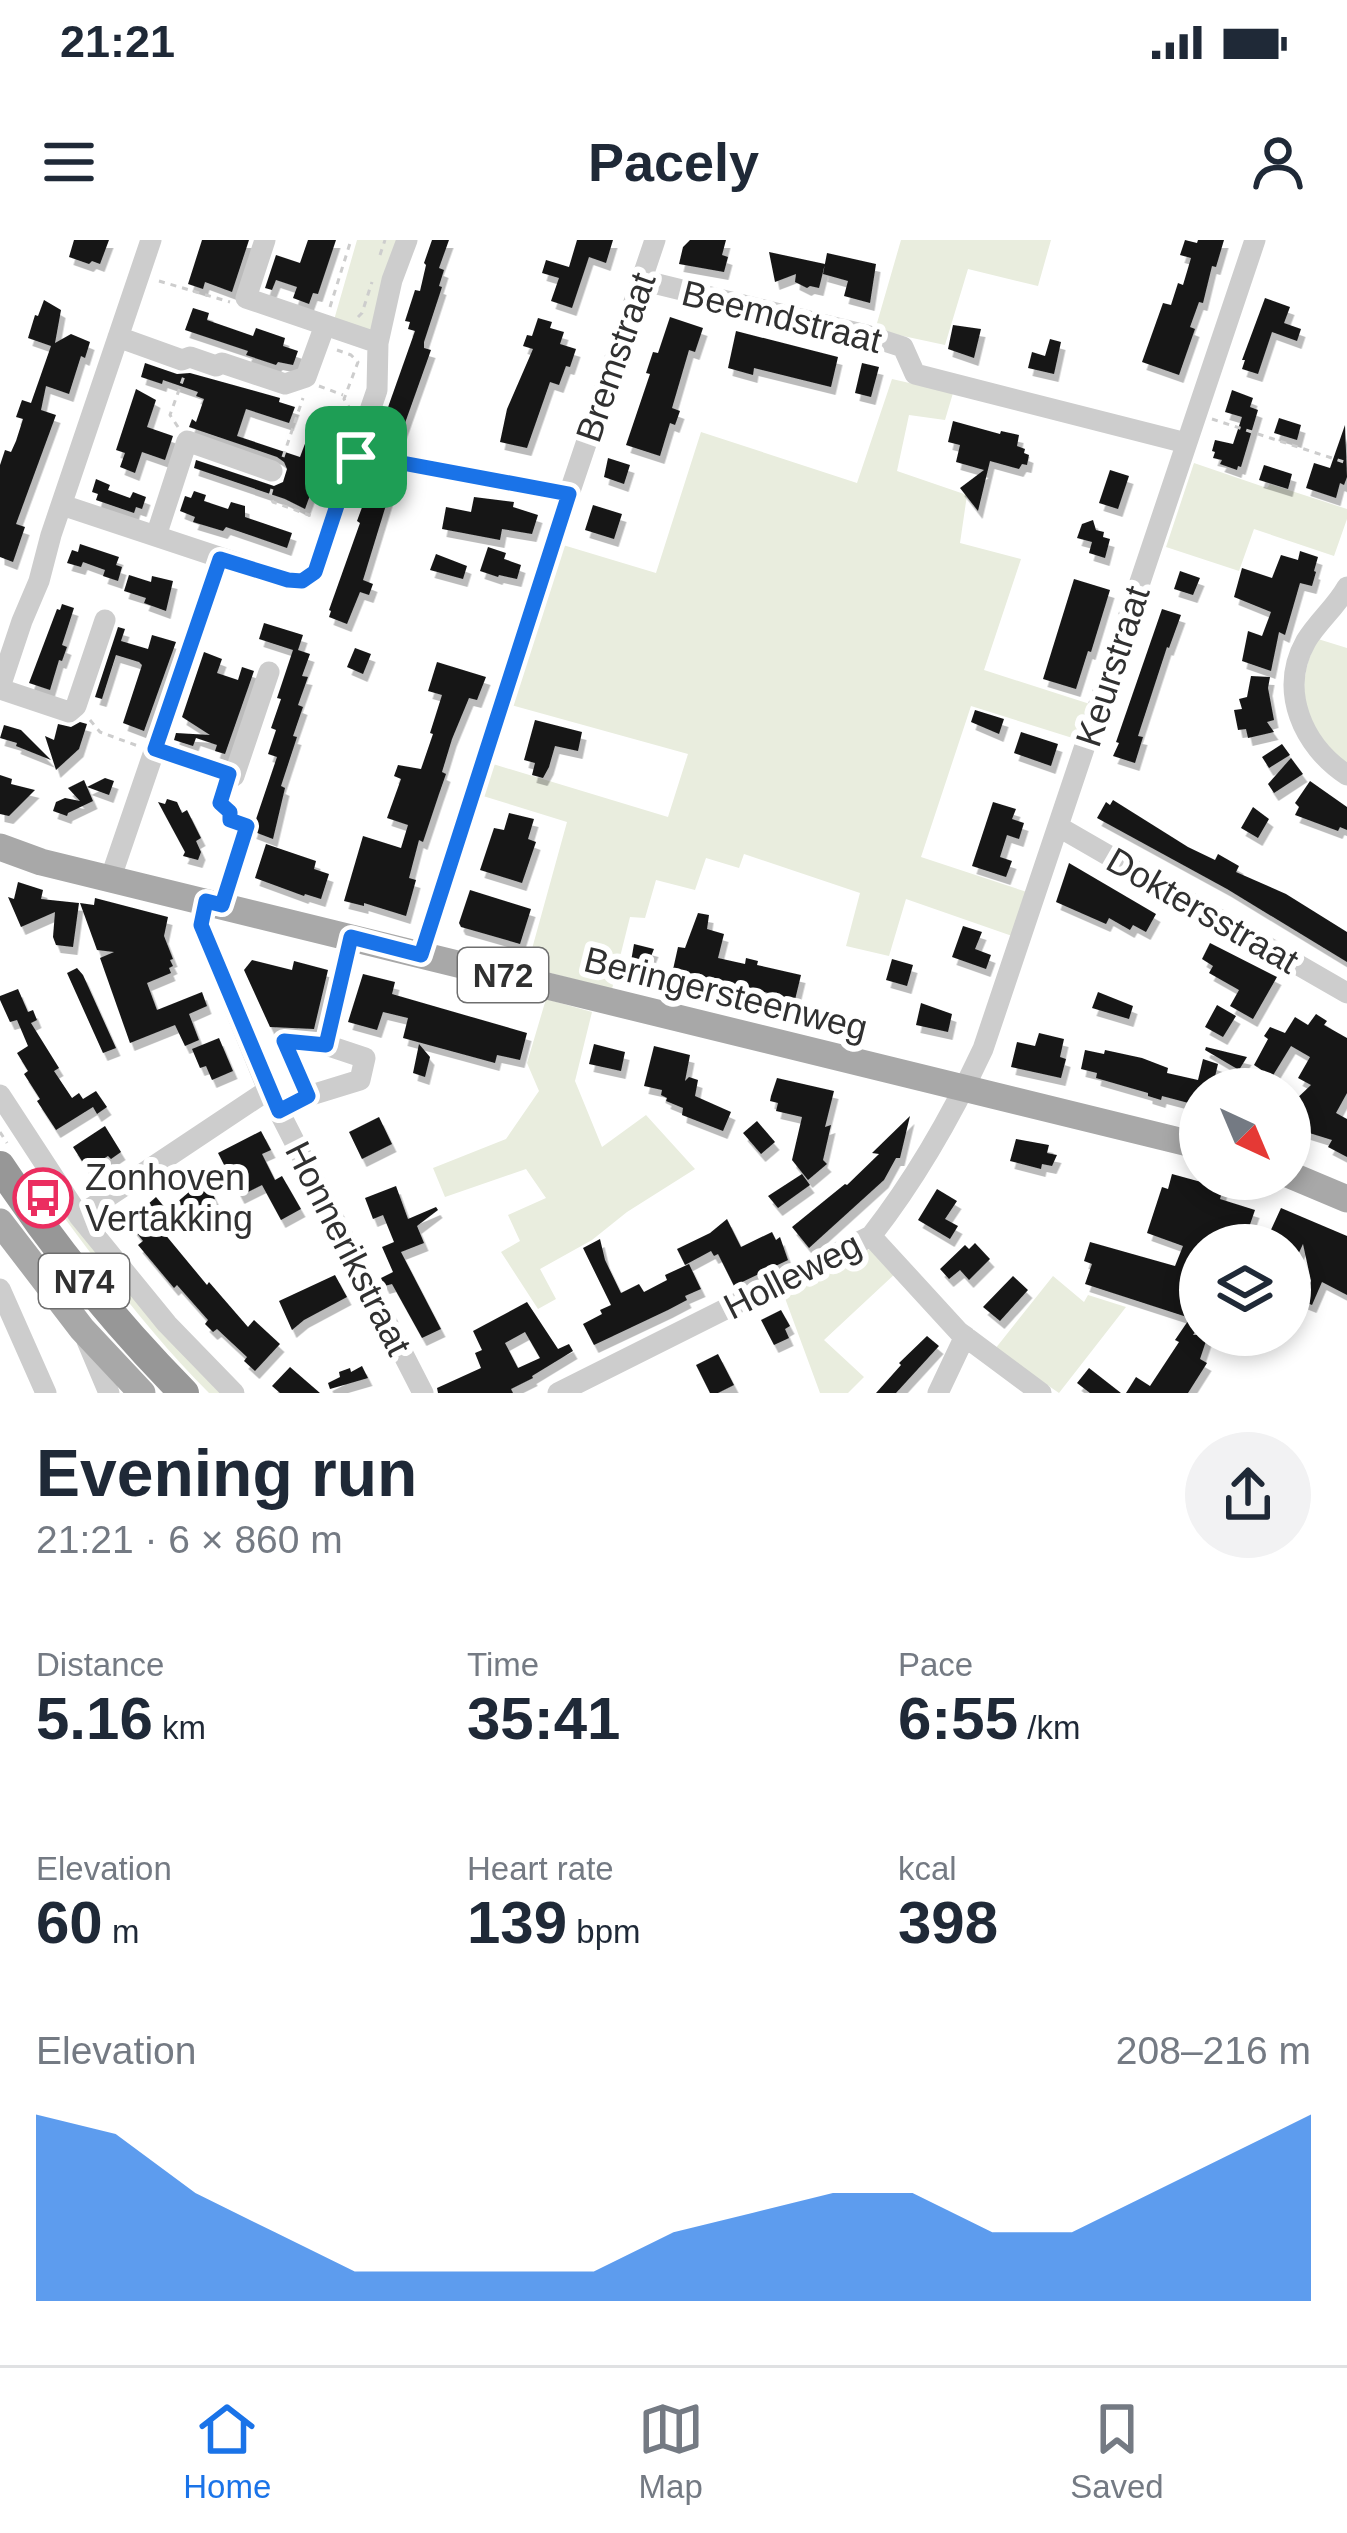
<!DOCTYPE html>
<meta charset="utf-8">
<style>
:root{--surface:#fff;--page:#f2f2f3;--text:#1f2937;--muted:#747a83;--line:#e0e1e3;--accent:#1a73e8}
body{margin:0;font-family:Arial,sans-serif;background:var(--page);color:var(--text);height:100vh;display:flex;flex-direction:column;font-size:45px;white-space:nowrap}
*{box-sizing:border-box;margin:0}
p{font-size:39px;color:var(--muted)}
.icon{flex:none;width:66px;height:66px;fill:none;stroke:currentColor;stroke-width:2;stroke-linecap:round;stroke-linejoin:round}
.map{position:relative;height:1153px;overflow:hidden}
.drawer{display:flex;flex-direction:column;background:var(--surface);flex:1}
.drawer>*{flex:none}
.needle{width:78px;rotate:136deg}
.fabs{position:absolute;left:1179px;top:828px;display:grid;gap:24px}
.fabs a{display:grid;place-items:center;width:132px;height:132px;border-radius:50%;background:var(--surface);box-shadow:0 6px 18px #0003;font-size:60px}
.pin{position:absolute;display:grid;place-items:center;width:102px;height:102px;color:#fff;margin:-51px;border-radius:24px;box-shadow:0 6px 18px #0006}
.round{display:grid;place-items:center;flex:none;width:126px;height:126px;border-radius:63px;background:var(--page)}
.head{display:flex;align-items:center;justify-content:space-between;height:204px;padding:0 36px}
h1{font-size:66px;font-weight:800;line-height:90px}
.figures{display:grid;grid-template-columns:repeat(3,1fr);gap:18px;height:204px;padding:12px 36px}
.figures div{display:grid;align-content:center}
.figures b{font-size:60px;font-weight:800}
.figures small{font-size:33px;font-weight:400}
.figures p{font-size:33px}
.chart{height:336px;padding:24px 36px}
.chart p{display:flex;justify-content:space-between}
.chart svg{width:100%;height:216px;margin-top:12px;fill:var(--accent);opacity:.7}
.status{display:flex;justify-content:space-between;align-items:center;height:84px;padding:0 60px;background:var(--surface);direction:ltr}
.status svg{height:33px;fill:currentColor}
header{display:flex;justify-content:space-between;align-items:center;height:156px;padding:0 36px;background:var(--surface);font-size:54px;font-weight:800}
.tab-bar{display:flex;justify-content:space-around;align-items:center;height:168px;border-top:3px solid var(--line);background:var(--surface);font-size:33px;color:var(--muted)}
.tab-bar a{display:grid;justify-items:center;gap:6px}
.tab-bar .active{color:var(--accent)}
.map>svg:first-child{display:block}
.green{fill:#e9edde}
.building{fill:#171717;fill-rule:evenodd;filter:url(#shadow)}
.lines{fill:none;stroke-linecap:round;stroke-linejoin:round}
.path{stroke:#cdcdcd;stroke-width:3;stroke-dasharray:6 6;stroke-linecap:butt}
.minor{stroke:#cdcdcd;stroke-width:21}
.major{stroke:#a8a8a8;stroke-width:27}
.highway{stroke:#979797;stroke-width:30}
.route-casing{stroke:#fff;stroke-width:24}
.route{stroke:#1a73e8;stroke-width:15}
.labels{text-anchor:middle;stroke-width:12;stroke-linejoin:round;paint-order:stroke}
.shield{fill:#fff;stroke:#6e6e6e;stroke-width:3}
.shield-label{font-size:33px;font-weight:bold;fill:#303030}
.street-label{font-size:36px;fill:#303030;stroke:#fff}
.poi-label{font-size:36px;fill:#303030;stroke:#fff;text-anchor:start}
</style>
<div class="status"><b>21:21</b><svg viewBox="0 0 49 12"><path d="M0 12V9h3v3zM5 12V6h3v6zM10 12V3h3v9zM15 12V0h3v12zM26 1h20v11H26zM47 4h2v5h-2z"/></svg></div>
<header><svg class="icon" aria-label="menu" viewBox="0 0 24 24"><path d="M4 6h16M4 12h16M4 18h16"/></svg>Pacely<svg class="icon" aria-label="person" viewBox="0 0 24 24"><circle cx="12" cy="8" r="4"/><path d="M4 21q1-7 8-7t8 7"/></svg></header>
<div class="map">
<svg width="1347" height="1153" viewBox="0 0 1347 1153">
<defs>
<filter id="shadow"><feDropShadow dx="4.5" dy="8" stdDeviation="0" flood-color="#0004"/></filter>
</defs>
<rect width="100%" height="100%" fill="#fff"/>
<!-- green -->
<path class="green" d="M357 0H399L372 92 334 80Z
M901 0H1051L1038 46 968 29 945 105 875 90Z
M892 139 953 153 945 180 909 175 897 231 967 255 960 303 1021 319 984 430 1093 465 1082 501 971 466 921 617 1030 653 1015 697 906 659 889 716 846 706 860 653 744 614 739 628 706 618 695 650 656 640 645 678 630 677 612 749 527 727 567 582 483 556 493 524 668 577 688 514 511 465 563 305 656 333 701 192 857 243Z
M1194 223 1267 248 1270 244 1347 269V279L1334 316 1254 289 1239 331 1166 307Z
M1318 399 1347 408V528C1337 516 1324 504 1316 491 1298 462 1302 427 1318 399Z
M546 759 592 772 575 841 602 907 646 875 695 929 627 972 592 1000 540 1029 556 1059 538 1069 501 1012 520 1001 508 975 546 958 526 929 445 957 433 928 506 899 539 851 527 823Z
M67 973 225 1153H209C155 1099 108 1037 63 976Z
M867 1009 876 1012 897 1032 824 1100 864 1137 848 1153H820L782 1050Z
M1053 1036 1084 1062 1088 1055 1126 1067 1059 1153 995 1109Z"/>
<!-- building -->
<path class="building" d="M74 0H109L100 24 92 21 89 24 69 17Z
M202 0H249L232 52 205 42 203 49 188 44Z
M308 0H336L318 54 313 53 309 64 293 58 297 47 276 40 272 50 265 48 276 15 300 23Z
M432 0H449L439 28 444 30 439 46 442 47 424 102V108L431 110 399 200 381 194 383 187H381L415 91 408 89 410 82 405 81 415 50 420 51 426 25 424 23Z
M577 0H613L606 23 589 17 572 68 551 61 559 38 542 33 546 20 569 27Z
M690 0H726L722 15 728 17 724 32 679 24 683 7Z
M1185 0 1197 3 1198 0H1224L1216 27 1212 26 1203 63 1199 62 1190 87 1195 89 1179 135 1142 122 1163 63 1171 65 1178 43 1183 45 1191 18 1180 15Z
M769 12 825 24 819 48 810 46 807 48 795 42 796 34 775 42Z
M827 13 876 24 870 63 844 56 848 41 823 34Z
M1265 58 1290 67 1284 83 1301 89 1297 101 1272 92 1258 134 1242 129 1245 120H1242Z
M44 60 61 70 55 103 71 94 90 102 85 118 81 116 69 154 46 146 41 170 56 175 16 284 25 287 13 322 0 317V225L5 210 11 212 16 201 23 179 16 177 22 160 31 163 51 106 28 98 35 75 38 76Z
M193 68 209 73 207 80 253 96 256 88 285 98 283 106 298 111 293 125 278 122 276 125 246 115 248 111 185 90Z
M670 77 703 88 695 112 689 110 672 168 680 171 675 185 670 183 660 216 626 205 650 134 646 133 653 112 658 113Z
M538 78 552 82 550 88 564 92 560 104 576 109 570 127 566 126 559 145 550 142 527 208 500 202 507 169 533 109 523 106 527 95 532 96Z
M953 85 981 89 974 118 948 109Z
M736 91 838 117 831 147 754 128 753 135 728 128Z
M1050 99 1061 102 1054 134 1028 128 1032 112 1045 116Z
M145 123 177 134 190 133 280 158 279 162 295 167 289 183 246 169 237 196 300 217 318 169 339 176 305 269 285 259 194 228 196 220 274 246 283 242 287 229 284 222 277 217 189 187 192 179 196 182 204 159 196 156 198 152 163 140 162 144 141 137Z
M862 123 879 127 871 157 855 153Z
M136 149 156 160 147 187 173 196 165 220 142 212 135 233 120 227 125 213 116 210Z
M1232 150 1253 158 1250 167 1258 170 1241 227 1238 226 1237 230 1220 224 1222 220 1213 218 1215 212 1212 211 1215 200 1233 204 1242 177 1225 172Z
M1279 178 1301 185 1297 200 1274 193Z
M953 181 1000 194 1001 191 1019 195 1017 206 1025 209 1024 213 1029 215 1027 225 1022 224 1019 229 990 221 978 271 960 248 984 230 956 222 960 205 948 202Z
M1345 185 1347 237 1344 245 1340 243 1336 258 1306 248 1314 223 1330 228Z
M608 218 630 225 624 244 604 237Z
M1264 225 1292 234 1288 249 1259 240Z
M1110 230 1129 236 1118 269 1099 263Z
M96 239 110 245 108 250 130 258 133 252 146 257 142 269 136 267 134 273 96 260 98 254 92 252Z
M376 247 390 252 363 340 373 344 369 355 360 352 347 384 329 377 331 371 329 370 360 283 357 281 368 251 374 253Z
M194 251 206 255 204 261 228 269 231 262 245 266V277L292 293 287 308 226 287 223 291 193 282 195 277 180 271 185 256 191 258Z
M474 257 514 262 513 267 538 275 532 294 502 289 500 300 442 289 446 267 471 272Z
M593 265 622 274 614 299 585 290Z
M1093 280 1096 290 1104 292 1103 297 1110 299 1105 318 1089 313 1092 302 1077 298 1082 284Z
M80 304 119 317 116 325 122 327 118 341 103 336 105 330 83 322 81 327 67 323 72 310 78 312Z
M488 307 506 313 504 319 521 325 517 339 499 335 498 337 480 331Z
M1300 311 1318 317 1314 331 1316 332 1312 346 1300 343 1285 395 1279 392 1271 431 1242 421 1248 391 1262 396 1271 372 1234 357 1242 328 1272 338 1281 315 1298 320Z
M436 314 467 326 463 339 430 330Z
M1180 331 1200 338 1193 355 1174 349Z
M129 335 151 342 152 336 173 341 166 371 144 363 146 358 124 351Z
M1074 339 1110 350 1091 412 1088 411 1076 449 1043 439Z
M62 364 74 368 62 405 67 407 62 421 59 420 50 450 29 443 57 369 60 370Z
M1162 369 1181 375 1169 408 1167 407 1138 496 1143 497 1135 523 1113 516 1119 503 1116 502Z
M264 383 303 395 298 410 310 414 302 436 308 437 298 465 303 467 293 496 297 497 281 546 285 548 273 599 252 591 277 517 268 514 276 490 271 488 281 459 277 458 293 410 259 399Z
M118 387 125 389 121 401 148 409 152 395 176 402 144 491 123 483 142 425 139 422 116 415 102 459 95 457Z
M355 408 371 414 363 434 347 427Z
M204 412 222 419 217 433 238 440 242 427 254 431 225 514 215 511 217 505 196 498 193 506 174 500 176 493 210 495 182 477Z
M437 422 486 437 477 460 469 458 452 499 442 532 446 534 439 554 423 602 419 600 409 638 416 640 406 676 364 663V666L344 661 363 596 401 608 408 585 387 578 401 539 394 536 398 525 421 529 433 494 430 493 442 455 428 451Z
M1251 436 1270 437 1268 448 1274 480 1267 482 1274 492 1248 498 1246 489 1238 490 1234 470 1242 469 1239 459 1247 457Z
M975 470 1004 479 999 494 971 482Z
M535 480 582 492 578 511 555 506 549 527 543 538 532 535 535 523 524 520Z
M80 482 87 484 79 509 56 530 45 496 54 500 58 484 71 487Z
M4 485 21 490 51 520 16 506 17 503 0 498Z
M1021 492 1058 504 1051 526 1014 513Z
M1282 504 1290 515 1269 528 1262 517Z
M1291 518 1303 534 1274 553 1268 544Z
M0 535 12 539 11 544 35 550 9 576 0 574Z
M105 538 114 541 109 555 87 547 93 561 68 573 67 576 53 571 56 562 65 558 80 561 68 548 84 540 87 547Z
M1310 541 1347 567V590L1340 587 1338 591 1295 575 1299 567 1295 563Z
M167 559 177 562 182 573 187 570 201 598 196 601 201 612 198 620 183 616 185 612 158 562 165 564Z
M1113 560 1188 607 1215 620 1218 614 1239 626 1236 632 1286 654 1347 692V722L1227 649 1097 578 1106 562 1110 565Z
M993 562 1016 569 1012 579 1024 583 1019 599 1007 595 1000 617 1012 621 1006 637 972 626Z
M1253 567 1269 579 1258 598 1241 588Z
M509 573 534 579 528 599 536 602 522 643 480 630 494 588 504 590Z
M266 604 316 621 314 629 329 634 321 659 305 654 304 656 255 638Z
M1069 623 1156 674 1146 692 1133 685 1130 690 1109 678 1106 684 1056 662Z
M18 642 43 650 41 659 79 663 73 707 56 705 53 697 55 672 21 687 8 657 14 659Z
M470 650 531 669 520 704 461 687 459 683Z
M95 658 168 677 164 696 173 719 170 720 173 726 169 728 171 733 147 743 157 770 202 752 207 766 189 774 199 800 185 806 175 785 130 803 100 718 114 712 97 710 80 663 94 665Z
M698 673 709 675 707 689 724 694 718 718 745 724 746 718 758 721 757 725 801 735 794 764 783 761 784 757 744 747 740 760 705 751 707 743 672 734 678 707 685 708Z
M963 686 982 692 975 709 991 715 986 729 952 717Z
M1210 703 1277 737 1253 779 1230 766 1239 750 1209 733 1213 726 1202 719Z
M634 704 654 709 645 731 630 727Z
M892 719 913 725 907 746 886 740Z
M252 720 292 730 294 721 328 730 314 789 270 787 244 730Z
M77 728 83 735 116 808 103 813 67 733Z
M363 734 395 742 392 754 527 793 520 820 497 815 495 823 403 798 408 778 383 772 377 790 348 782Z
M18 749 28 772 33 770 37 780 31 783 59 828 54 831 72 858 79 853 83 859 96 851 107 867 97 874 93 867 56 890 37 861 40 859 24 834 28 831 17 813 28 806 17 780 10 782 0 760V756Z
M1098 752 1133 766 1129 779 1092 768Z
M921 763 952 774 948 792 916 785Z
M1217 765 1236 776 1223 797 1205 787Z
M1316 774 1327 781 1324 785 1347 798V853L1336 873 1347 879V917L1328 907 1332 900 1290 887 1292 863 1311 845 1298 838 1310 817 1291 806 1272 837 1254 825 1268 799 1264 796 1270 787 1285 793 1295 777 1308 785Z
M1039 793 1064 799 1060 817 1066 819 1061 838 1011 827 1017 802 1035 806Z
M219 798 233 831 212 840 206 826 200 828 192 809Z
M419 804 430 817 425 837 413 833Z
M594 804 625 812 621 831 589 824Z
M654 806 690 815 685 841 689 837 698 840 695 856 731 872 723 891 682 875 683 868 666 861 667 858 661 855 662 850 644 846Z
M1206 807 1247 817 1239 830 1205 810Z
M1085 810 1104 814 1105 810 1142 818 1168 828 1167 833 1198 840 1203 819 1218 824 1212 849H1200V866L1162 856 1161 860 1148 856V853L1096 838 1097 833 1081 829Z
M777 838 834 851 825 887 831 885 823 920 827 924 808 940 792 920 802 877 776 871 778 863 770 861 771 856Z
M910 876 900 918H896L884 940 809 1008 792 987 845 944 847 945 879 914 872 913Z
M379 877 392 904 362 919 349 892Z
M757 881 775 902 761 914 743 893Z
M105 886 121 912 111 919 108 916 87 929 73 907Z
M261 891 271 910 262 914 275 940 282 936 301 969 281 980 262 945 240 956 218 913Z
M1016 899 1049 905 1047 913 1057 915 1052 926 1042 924 1041 929 1010 921Z
M802 934 810 945 778 968 768 956Z
M1172 934 1223 948 1220 959 1255 970 1243 1005H1200V1084L1193 1095H1208L1200 1119 1207 1123 1188 1153H1126L1136 1137 1150 1146 1179 1102 1175 1100 1190 1078 1085 1044 1092 1024 1084 1021 1090 1002 1175 1026 1183 1006 1147 993 1162 947 1168 949Z
M206 940 215 959 198 968 187 979 175 964 189 952 187 949Z
M396 946 408 979 436 967 438 970 417 986 424 1003 401 1012 441 1089 422 1098 392 1044 385 1046 381 1038 393 1032 382 1007 394 1002 383 975 373 979 365 958Z
M937 949 957 961 945 979 958 986 950 999 918 980Z
M156 957 172 976 159 987 207 1045 209 1042 248 1087 254 1080 280 1104 255 1131 244 1121 247 1117 217 1089 213 1092 205 1084 208 1080 177 1045 174 1048 138 1005 143 1001 128 982Z
M1281 968 1347 996V1055L1322 1042 1312 1065 1302 1061 1311 1041 1303 1004 1290 1032V1005H1264Z
M727 979 741 1007 772 992 776 1000 780 997 788 1020 734 1046 718 1014 714 1016 711 1011 685 1025 677 1009 710 993Z
M600 999 605 1020 621 1053 639 1044 644 1052 667 1040 665 1035 689 1024 701 1049 685 1056 687 1060 668 1070 594 1105 583 1084 602 1074 600 1070 611 1065 583 1008Z
M975 1003 990 1019 969 1040 960 1030 949 1039 940 1029 965 1005 969 1009Z
M335 1035 347 1057 304 1080 292 1090 279 1061Z
M1013 1036 1028 1050 1000 1081 983 1067Z
M527 1062 558 1109 569 1104 573 1111 532 1136 533 1138 511 1149 513 1153H438L437 1148 481 1128 475 1113 482 1110 473 1091ZM525 1092 540 1118 518 1128 505 1103Z
M781 1070 790 1086 785 1089 789 1098 774 1105 761 1080Z
M927 1096 939 1106 896 1153H876L901 1125 899 1123Z
M718 1114 734 1145 718 1153H710L696 1125Z
M362 1126 368 1138 330 1149 328 1143 340 1137 339 1132 350 1128 351 1132Z
M290 1127 320 1153H280L272 1146Z
M1089 1128 1121 1153H1090L1077 1143Z"/>
<g class="lines">
<!-- path -->
<path class="path" d="M380 15 385 0
M159 41 230 62
M330 67 351 0
M358 77 362 73 372 42
M337 110 351 115 358 122 344 159 352 172
M319 146 343 155
M1212 179 1347 223
M178 187 170 175 184 136
M283 217 303 158
M370 219 549 251
M272 249 270 256 273 262 312 276
M90 480 100 492 138 506
M228 646 247 586 242 584
M0 892 7 903"/>
<!-- minor -->
<path class="minor" d="M265 0 246 58 378 103
M641 40 866 95 903 107 915 134 1186 203
M118 97 182 120 190 117 216 126 222 123 285 144 306 137 325 85
M62 265 288 340 302 341 315 331 377 150 378 103 392 40 407 0
M156 296 187 201 272 231
M1347 347C1336 367 1318 381 1306 401 1278 451 1303 506 1347 535
M0 447 22 381 39 341 51 295 151 0
M0 449 69 472 76 466 105 380
M155 509 234 536 269 432
M229 534 220 563 230 572
M1059 587 1347 753
M111 637 220 319
M205 661 201 685 268 850 423 1153
M421 715 569 254 655 0
M326 805 351 697
M0 855 79 976 167 1084 234 1153
M279 871 308 856 284 801 326 805 365 818 360 840 308 856
M79 976 268 850
M871 996 959 1092 1041 1153
M0 1049 46 1153
M87 1101 109 1153
M558 1153 871 996C914 941 953 873 983 809L1255 0
M938 1153 965 1096"/>
<!-- major -->
<path class="major" d="M0 607 41 622 1200 906
M1290 935 1347 959
M0 982 82 1089 142 1153"/>
<!-- highway -->
<path class="highway" d="M0 926C54 1008 115 1083 184 1153"/>
</g>
<g class="lines">
<!-- route casing -->
<g class="route-casing">
<path id="route" d="M354 214 569 254 421 715 351 697 326 805 284 801 308 856 279 871 201 685 206 661 222 665 247 586 230 580V572L220 563 229 534 155 509 220 319 288 340 302 341 315 332Z"/>
</g>
<!-- route -->
<use href="#route" class="route"/>
</g>
<!-- icons -->
<defs>
<g id="bus-ring" transform="scale(3)"><circle r="9.5" fill="#fff" stroke="#eb2e60" stroke-width="1.5"/><path d="M-5-6H5V4H4V6H2V4H-2V6H-4V4H-5ZM-3.5-4V0h7V-4ZM-3.5 1.2v1.5H-2V1.2ZM2 1.2v1.5H3.5V1.2Z" fill="#eb2e60"/></g>
</defs>
<g fill-rule="evenodd">
<use href="#bus-ring" x="43" y="958"/>
</g>
<g class="labels">
<!-- shield labels -->
<g class="shield">
<rect x="458" y="708" width="90" height="54" rx="9"/>
<rect x="39" y="1014" width="90" height="54" rx="9"/>
</g>
<g class="shield-label">
<text x="503" y="747">N72</text>
<text x="84" y="1053">N74</text>
</g>
<!-- street labels -->
<g class="street-label">
<text transform="translate(782 76) rotate(14)" y="13">Beemdstraat</text>
<text transform="translate(615 117) rotate(-71)" y="13">Bremstraat</text>
<text transform="translate(1112 426) rotate(-72)" y="13">Keurstraat</text>
<text transform="translate(1203 670) rotate(30)" y="13">Doktersstraat</text>
<text transform="translate(726 753) rotate(14)" y="13">Beringersteenweg</text>
<text transform="translate(349 1008) rotate(63)" y="13">Honnerikstraat</text>
<text transform="translate(792 1035) rotate(-27)" y="13">Holleweg</text>
</g>
<!-- poi labels -->
<g class="poi-label">
<text x="85" y="950">Zonhoven<tspan x="85" dy="41">Vertakking</tspan></text>
</g>
</g>
</svg>
<div class="fabs">
<a><svg class="needle" viewBox="-14 -14 28 28"><path d="M0-13l5 13h-10z" fill="#e53935"/><path d="M0 13l5-13h-10z" fill="#747a83"/></svg></a>
<a><svg class="icon" aria-label="layers" viewBox="0 0 24 24"><path d="M12 4l9 5-9 5-9-5zM3 14l9 5 9-5"/></svg></a>
</div>
<div class="pin" style="left:356px;top:217px;background:#1e9e55"><svg class="icon" aria-label="arrive" viewBox="0 0 24 24"><path d="M6 21V4h12l-3 4 3 4H6"/></svg></div>
</div>
<section class="drawer">
<div class="head"><div><h1>Evening run</h1><p>21:21 · 6 × 860 m</p></div><a class="round"><svg class="icon" aria-label="share" viewBox="0 0 24 24"><path d="M12 15V3M7 8l5-5 5 5M5 13v7h14v-7"/></svg></a></div>
<div class="figures">
<div><p>Distance</p><b>5.16<small> km</small></b></div>
<div><p>Time</p><b>35:41</b></div>
<div><p>Pace</p><b>6:55<small> /km</small></b></div>
</div>
<div class="figures">
<div><p>Elevation</p><b>60<small> m</small></b></div>
<div><p>Heart rate</p><b>139<small> bpm</small></b></div>
<div><p>kcal</p><b>398</b></div>
</div>
<div class="chart"><p><span>Elevation</span>208–216 m</p>
<svg viewBox="0 0 160 44" preserveAspectRatio="none"><path d="M0 44V6L10 10L20 22L30 30L40 38L50 38L60 38L70 38L80 30L90 26L100 22L110 22L120 30L130 30L140 22L150 14L160 6V44z"/></svg>
</div>
</section>
<nav class="tab-bar">
<a class="active"><svg class="icon" aria-label="home" viewBox="0 0 24 24"><path d="M3 11l9-7 9 7M6 9v11h12V9"/></svg>Home</a>
<a><svg class="icon" aria-label="map" viewBox="0 0 24 24"><path d="M3 6l6-2 6 2 6-2v14l-6 2-6-2-6 2zM9 4v14M15 6v14"/></svg>Map</a>
<a><svg class="icon" aria-label="saved" viewBox="0 0 24 24"><path d="M7 4h10v16l-5-4-5 4z"/></svg>Saved</a>
</nav>
